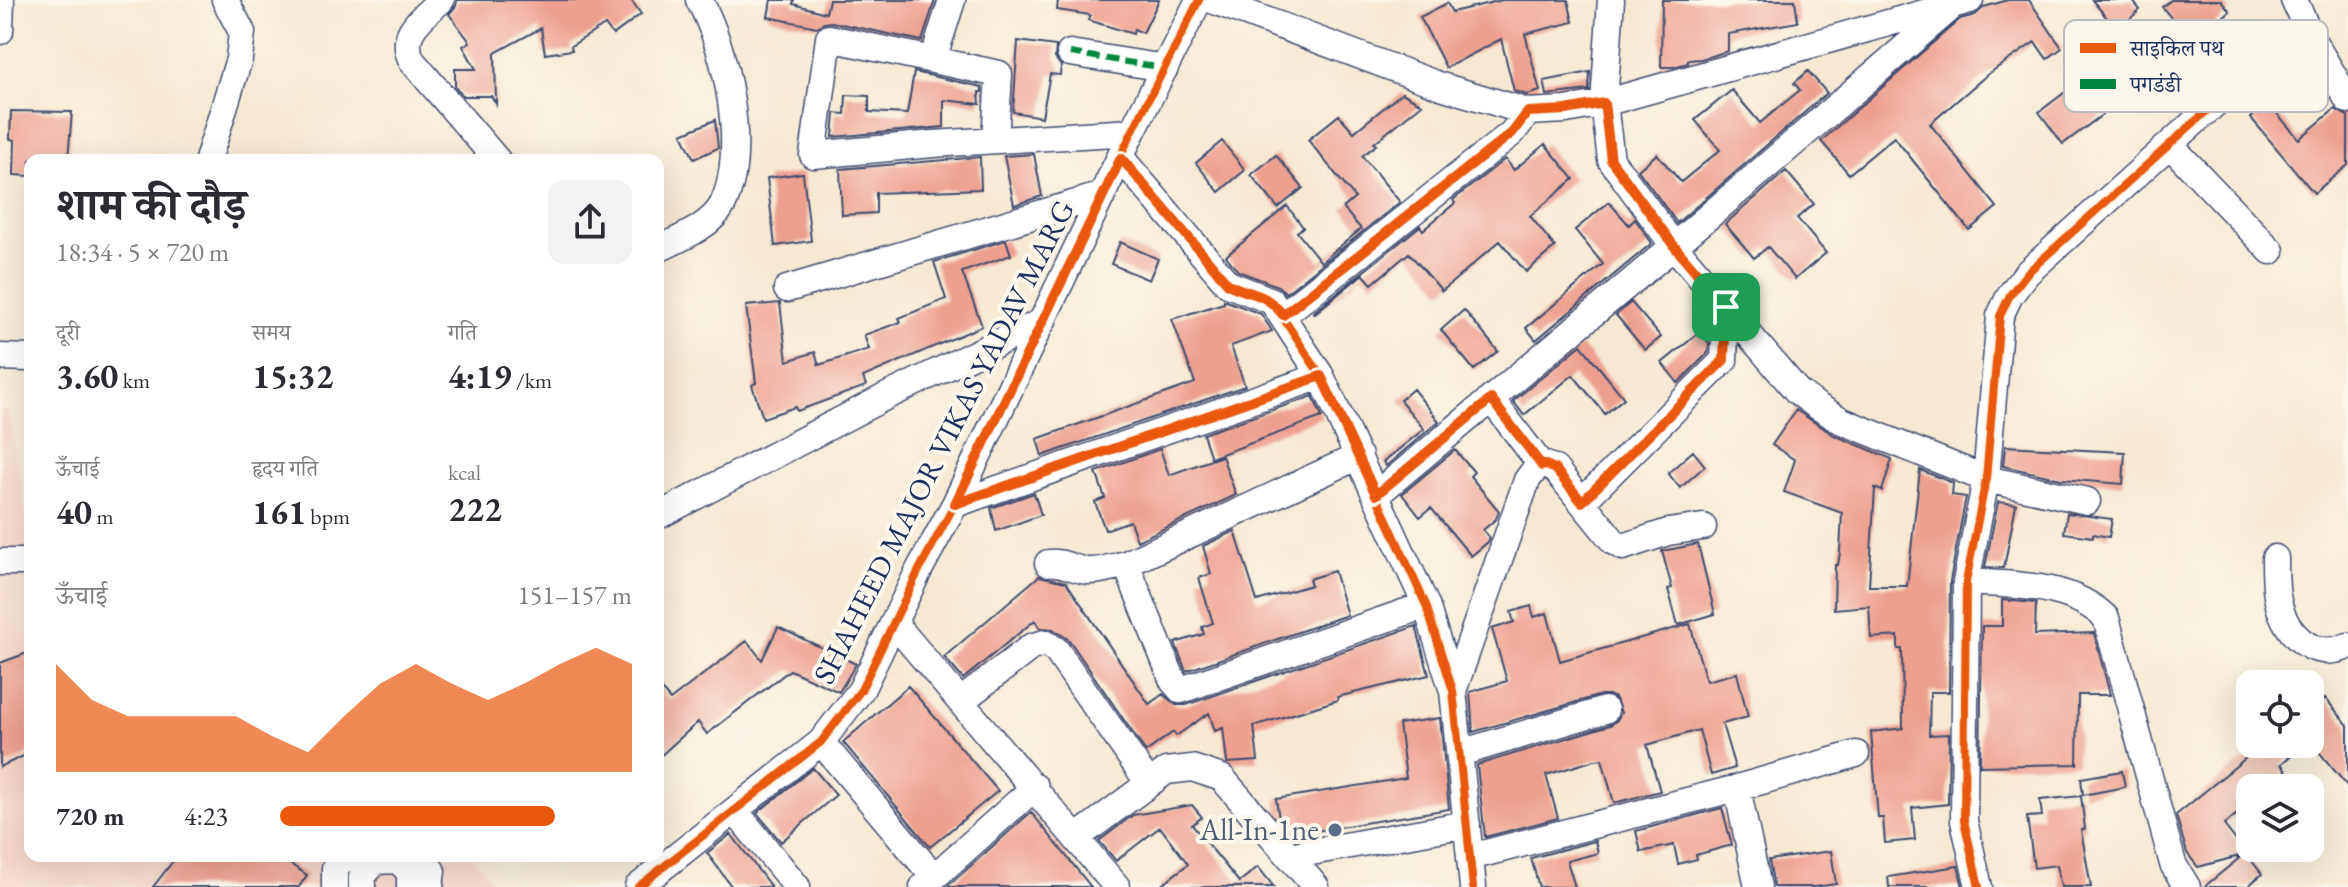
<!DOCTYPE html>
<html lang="hi">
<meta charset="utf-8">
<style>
:root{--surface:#fff;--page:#f2f2f3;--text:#2b2b33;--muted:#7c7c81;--accent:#ea580c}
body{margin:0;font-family:"EB Garamond","Noto Serif Devanagari",serif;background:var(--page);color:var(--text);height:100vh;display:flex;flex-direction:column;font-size:30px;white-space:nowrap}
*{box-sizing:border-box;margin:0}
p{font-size:26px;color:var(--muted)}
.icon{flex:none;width:44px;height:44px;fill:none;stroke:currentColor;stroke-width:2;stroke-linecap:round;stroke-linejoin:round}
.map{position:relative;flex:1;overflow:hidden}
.panel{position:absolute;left:24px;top:154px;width:640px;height:708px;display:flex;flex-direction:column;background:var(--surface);border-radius:16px;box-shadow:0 8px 32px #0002}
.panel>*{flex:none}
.fabs{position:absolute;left:2236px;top:670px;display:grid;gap:16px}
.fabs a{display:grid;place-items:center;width:88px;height:88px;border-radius:16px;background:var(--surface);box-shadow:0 8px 32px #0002;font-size:40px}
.pin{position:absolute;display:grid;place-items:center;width:68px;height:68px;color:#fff;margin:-34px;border-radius:16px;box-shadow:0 4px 12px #0006}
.round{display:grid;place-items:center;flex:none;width:84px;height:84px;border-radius:16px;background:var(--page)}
.overview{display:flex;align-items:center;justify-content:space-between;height:136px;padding:0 32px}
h1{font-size:44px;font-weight:700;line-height:60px}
.metrics{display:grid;grid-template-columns:repeat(3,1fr);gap:12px;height:136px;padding:8px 32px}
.metrics div{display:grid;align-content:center}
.metrics b{font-size:34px;font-weight:700}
.metrics small{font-size:22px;font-weight:400}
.metrics p{font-size:22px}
.chart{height:224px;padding:16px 32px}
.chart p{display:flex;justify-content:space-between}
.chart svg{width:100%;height:144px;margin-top:8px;fill:var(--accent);opacity:.7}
ul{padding:0 32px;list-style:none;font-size:26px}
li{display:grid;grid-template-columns:128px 96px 1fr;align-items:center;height:60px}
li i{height:20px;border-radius:10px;background:var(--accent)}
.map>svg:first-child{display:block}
.built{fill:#f6d2c4}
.building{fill:#eea08f}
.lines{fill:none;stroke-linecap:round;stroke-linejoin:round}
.minor-casing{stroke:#3c4b70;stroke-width:29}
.minor{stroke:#fff;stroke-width:26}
.quiet{stroke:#00873e;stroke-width:6;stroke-dasharray:12 6;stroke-linecap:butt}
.cycleway-casing{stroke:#fbf7ec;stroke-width:13}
.cycleway{stroke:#e8590c;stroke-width:8}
.route-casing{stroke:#fff;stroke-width:16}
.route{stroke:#ea580c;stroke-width:10}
.service-dot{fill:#5c6f8a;stroke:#fbf7ec;stroke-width:3}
.labels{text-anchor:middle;stroke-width:8;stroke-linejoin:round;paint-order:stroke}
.street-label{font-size:30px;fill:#1b2f5e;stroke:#fbf7ec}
.service-label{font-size:30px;fill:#4e5e75;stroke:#fbf7ec;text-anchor:end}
.key{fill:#fbf7ec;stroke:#b8bbc1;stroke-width:2}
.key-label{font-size:22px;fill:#1b2f5e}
</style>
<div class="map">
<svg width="2348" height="887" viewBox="0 0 2348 887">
<rect width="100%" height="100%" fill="#fbf7ec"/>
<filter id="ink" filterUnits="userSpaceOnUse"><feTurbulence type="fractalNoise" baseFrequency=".0125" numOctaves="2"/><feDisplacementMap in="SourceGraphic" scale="16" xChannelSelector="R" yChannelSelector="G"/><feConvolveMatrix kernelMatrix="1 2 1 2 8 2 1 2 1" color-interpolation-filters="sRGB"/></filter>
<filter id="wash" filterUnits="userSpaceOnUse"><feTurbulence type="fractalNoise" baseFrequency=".006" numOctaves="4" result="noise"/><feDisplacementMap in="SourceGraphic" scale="32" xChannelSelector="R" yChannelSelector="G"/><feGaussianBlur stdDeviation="1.8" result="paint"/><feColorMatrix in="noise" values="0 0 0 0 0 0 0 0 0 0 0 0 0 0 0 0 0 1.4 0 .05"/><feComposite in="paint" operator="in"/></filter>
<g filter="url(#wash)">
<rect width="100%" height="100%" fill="#f6e9d3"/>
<!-- built -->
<path class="built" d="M0 410H8L30 537V856H472L496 887H0Z"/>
<g id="blocks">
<!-- building -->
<path class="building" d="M457 0H631L641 14 613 35 605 25 571 46 572 50 545 54 541 28 495 53 496 104 491 96H463L455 87V69H476L463 46 470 42 449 14 456 6Z
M771 0H794L793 4 826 13 829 0H935L922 41 832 22 824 23 817 27 768 17Z
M1058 0H1159L1143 33 1134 29 1133 34 1088 20 1090 15 1057 10Z
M1502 0H1568L1573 22 1525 34 1540 91 1527 95 1514 91 1501 39 1446 68 1420 17 1447 3 1452 12Z
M1662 0H1795L1798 22 1728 34V51L1701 59 1688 60V63L1674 67H1661Z
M2008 0H2029L2062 48 2047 59 2035 42 1988 74 1930 124 1997 207 1969 230 1894 137 1849 174 1821 141 1960 19 1975 15 1984 7Z
M2092 0H2132L2140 10 2117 30Z
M2171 0H2221L2230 11 2192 43 2162 7Z
M2278 28 2306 65 2262 96 2299 139 2335 109 2348 116V165L2314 193 2251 118 2253 116 2220 71Z
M1018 41 1056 46 1055 58 1061 66 1060 75 1050 74 1042 117 1013 112Z
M1808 71 1827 93 1677 223 1638 170 1657 154 1681 182 1720 150 1695 120 1732 90 1760 123 1800 90 1794 83Z
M914 72 982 87V92H979L980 104 944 100V127L833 137 835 113 845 114 846 95 869 96V112L907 114Z
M1590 72 1589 90 1547 95 1544 81Z
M2085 77 2110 109 2063 144 2039 112Z
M1402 93 1422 104 1374 143 1376 145 1362 156 1400 202 1286 293 1278 286 1238 271 1226 256 1287 206 1303 227 1297 232 1321 262 1361 229 1343 208 1355 198 1308 140 1339 115 1354 132Z
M11 111 72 112 68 160H30V176L14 175 15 140 10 139Z
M715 120 718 148 694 159 682 134Z
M1222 141 1245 170 1219 192 1196 163Z
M1545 144 1574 179 1530 216 1555 247 1526 272 1500 241 1442 291 1409 253 1372 284 1363 274 1314 314 1313 312 1420 226 1423 230 1455 203 1453 200 1505 159 1514 170Z
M1034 154 1042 196 1014 205 1004 156Z
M1276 155 1303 188 1278 208 1251 175Z
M980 157 981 189 876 193V213L842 215 840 169Z
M1786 171 1814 204 1797 218 1826 253 1795 279 1768 247 1754 258 1725 224Z
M803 173 811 241 775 246 767 178Z
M1609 202 1629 225 1635 219 1652 243 1536 340 1526 328 1603 264 1575 230Z
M1006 240 1011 255 962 272 982 326 863 377 866 386 797 411 795 407 763 418 752 385 756 383 746 306 780 303 787 361 815 352 819 365 869 349 864 335 901 322 899 318 946 299 934 262Z
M1120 242 1158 259 1149 280 1111 264Z
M1224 300 1261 314 1272 331 1231 346 1245 386 1042 456 1037 439 1195 383 1172 319 1224 303Z
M1631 302 1661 337 1645 350 1616 315Z
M1464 310 1498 351 1474 370 1441 330Z
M1700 332 1709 343 1708 353 1678 383 1662 363Z
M1581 345 1624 398 1605 414 1573 375 1524 415 1513 401Z
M1413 389 1439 421 1386 466 1383 462 1424 429 1400 400Z
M1313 396 1322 417 1211 458 1203 434Z
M1796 410 1834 435 1892 459 1882 491 1875 488 1869 586H1907L1920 470 1953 483 1952 495 1966 497 1950 581 1949 692H1930L1929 735 1949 734 1948 804 1912 808 1915 840 1885 843 1883 818H1878L1871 732 1903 728 1902 649H1898V636L1871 638 1869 606 1834 609 1835 565H1838L1840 552 1842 513 1784 492 1795 460 1772 445Z
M2005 446 2125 452 2123 484 2061 479 2003 466Z
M1160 449 1169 475 1222 456 1236 495 1137 541 1130 521 1105 530 1095 502 1105 498 1096 472Z
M1455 450 1474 472 1470 476 1499 511 1496 519 1483 530 1490 538 1488 542 1471 556 1431 508 1420 517 1402 494Z
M1693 451 1705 466 1680 488 1668 473Z
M1034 493 1041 515 996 531 991 508Z
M1998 502 2016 504 2004 568 1985 567Z
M2067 513 2112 519 2109 537 2093 534V537L2064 533Z
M1235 531 1257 601 1311 585 1309 579 1334 571 1347 615 1186 671 1175 643 1204 634 1202 627 1213 623 1199 578 1211 574 1203 546Z
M1698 544 1715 614 1678 625 1668 589 1672 588 1662 551Z
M1039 576 1066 582 1149 704 1163 694 1176 705H1186L1416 626 1429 675 1337 697 1338 700 1254 726 1258 761 1227 763 1223 728 1215 731 1209 713 1176 736 1173 732 1146 752 1069 640 1053 629 1040 628 1035 620 963 679 944 657Z
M2002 600 2036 603 2035 635 2094 633 2110 695H2078L2077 764 1980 766 1982 626H2002Z
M1531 606 1534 617 1547 613 1560 661 1690 624 1706 681 1737 673 1748 717 1722 724 1735 768 1711 775 1699 730 1647 745 1660 791 1614 803 1602 759 1595 760 1546 775 1558 818 1485 837 1477 765 1610 725 1617 720 1621 713 1616 699 1609 695H1601L1473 732 1470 692 1507 681 1492 629 1514 622 1511 612Z
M778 627 856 664 839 692 790 670 707 734 698 722 658 758V686L670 700 747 641 762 660Z
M30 652V753L0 767V663Z
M908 686 998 791 930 847 843 742Z
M2325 698 2348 725V787L2310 741V710Z
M1440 718 1449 809 1292 835 1279 819 1276 799 1406 778 1399 724Z
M2263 744H2304L2281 764 2286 770 2264 788H2250V803L2224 825 2262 874 2247 887H2204L2243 855 2198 867 2187 853 2176 815Z
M813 768 836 795 781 842 757 813Z
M2122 771 2125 787 2083 795 2081 778Z
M2081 796 2085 829 2081 830 2091 887H2061L2057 865 2034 868 2027 817 2042 816 2040 800Z
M1192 805 1202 817 1192 825 1239 882 1258 867 1274 887H1159L1188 864 1160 827 1116 861 1099 841 1133 815Z
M1722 808 1732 845 1696 855 1697 859 1678 864 1674 845 1641 852 1636 831Z
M1031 812 1091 887H947Z
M731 834 771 887H732L707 853Z
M1595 841 1598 853 1567 861 1575 887H1539L1531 858Z
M1831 851 1836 884 1815 887H1774L1769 860Z
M177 856H278L307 875 299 887H153Z
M1958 866 1963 887H1889L1888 877Z"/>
</g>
</g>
<g filter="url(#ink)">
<use href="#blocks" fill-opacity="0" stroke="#3c4b70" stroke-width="2"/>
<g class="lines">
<!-- minor casing -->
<g class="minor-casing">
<path id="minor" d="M441 0C422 18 398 33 412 61L497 160
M1212 0 1441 86 1528 112 1566 110 1604 103 1970 0
M1611 0 1604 103 1611 160 1674 246 1797 391 1817 406 1842 421 1986 479 2087 501
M2294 0 2311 38 2348 100
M0 31 1 0
M1070 53 1165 68
M933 60 952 0
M995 140 999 74 829 38 813 155 933 144 1132 132
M2170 145 2271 251
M1121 158 1228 284 1272 301 1321 376 1426 605 1453 691 1473 887
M208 160 239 59 242 32 225 0
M658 249C679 239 712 226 723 204 748 151 727 49 699 0
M787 289 1103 195
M1283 315 1512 133 1528 112
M0 357 30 358
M1491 399 1542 466
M1376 495 1674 246 1947 11
M1582 502 1724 360 1726 307
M955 504 1321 376
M658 516 885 397 1043 321
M2275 558C2275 570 2275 584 2277 596 2283 632 2311 662 2348 646
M0 562H30
M1048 563C1062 561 1073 569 1087 571 1099 572 1113 567 1126 564L1359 456
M1126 564 1173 681 1181 690 1426 605
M1966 582C2014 585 2070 583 2106 618L2173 864 2187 887
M894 623 1117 887
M1453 691 1527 480 1536 468 1546 465 1555 469 1614 542 1623 547 1668 532 1703 527
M961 701 1031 647 1045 643 1056 650 1148 782
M821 742 934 877
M1460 753 1605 710
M1737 788 1758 887
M735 811 797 887
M1076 838 1166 771 1192 768 1222 778 1316 887
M421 856 432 871 430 887
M1289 856 1467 824
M1470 857 1737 788 1856 754
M335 887V868L347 856
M362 887V877L375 861 398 860 410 872V887
M638 887 821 742 861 690 919 570 955 504 1132 132 1199 0
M923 887 1035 787
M1979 887 1964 821 1966 582 1986 479 2000 316 2010 295 2027 273 2220 99"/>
</g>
<!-- minor -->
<use href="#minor" class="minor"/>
<!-- quiet -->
<path class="quiet" d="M1070 53 1165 68"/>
<!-- cycleway casing -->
<g class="cycleway-casing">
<path id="cycleway" d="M1121 158 1228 284 1272 301 1321 376 1426 605 1453 691 1473 887
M638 887 821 742 861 690 919 570 955 504 1132 132 1199 0
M1979 887 1964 821 1966 582 1986 479 2000 316 2010 295 2027 273 2220 99"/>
</g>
<!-- cycleway -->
<use href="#cycleway" class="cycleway"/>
</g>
</g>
<g class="lines" filter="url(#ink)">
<!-- route casing -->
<g class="route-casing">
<path id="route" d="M1604 103 1611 160 1674 246 1726 307 1724 360 1582 502 1555 469 1546 465 1542 466 1491 399 1376 495 1321 376 955 504 1121 158 1228 284C1253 297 1263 290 1283 315L1512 133 1528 112 1566 110Z"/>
</g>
<!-- route -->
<use href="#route" class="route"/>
</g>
<!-- markers -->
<circle class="service-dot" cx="1335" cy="830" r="8"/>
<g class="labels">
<!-- street labels -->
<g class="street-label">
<text transform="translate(944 442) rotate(-63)" y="10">SHAHEED MAJOR VIKAS YADAV MARG</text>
</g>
<!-- service labels -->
<g class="service-label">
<text x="1319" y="840">All-In-1ne</text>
</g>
</g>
<!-- legend -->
<rect x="2064" y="20" width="264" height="92" rx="12" class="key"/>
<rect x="2080" y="43" width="36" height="10" fill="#e8590c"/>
<rect x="2080" y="79" width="36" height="10" fill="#00873e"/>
<g class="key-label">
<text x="2130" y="56">साइकिल पथ</text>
<text x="2130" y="92">पगडंडी</text>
</g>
</svg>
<div class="fabs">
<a><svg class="icon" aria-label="locate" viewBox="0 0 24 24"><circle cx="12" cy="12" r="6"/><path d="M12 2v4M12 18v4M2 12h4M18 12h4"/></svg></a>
<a><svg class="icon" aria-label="layers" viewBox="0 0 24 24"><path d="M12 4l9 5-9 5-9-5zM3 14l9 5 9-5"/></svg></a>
</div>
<div class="pin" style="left:1726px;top:307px;background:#1e9e55"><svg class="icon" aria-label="arrive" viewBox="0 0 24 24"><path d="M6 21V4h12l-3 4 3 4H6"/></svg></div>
<section class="panel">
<div class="overview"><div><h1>शाम की दौड़</h1><p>18:34 · 5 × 720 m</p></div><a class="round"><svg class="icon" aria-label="share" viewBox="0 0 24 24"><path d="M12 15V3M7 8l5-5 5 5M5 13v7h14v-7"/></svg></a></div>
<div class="metrics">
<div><p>दूरी</p><b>3.60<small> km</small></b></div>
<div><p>समय</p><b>15:32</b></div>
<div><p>गति</p><b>4:19<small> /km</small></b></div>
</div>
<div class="metrics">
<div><p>ऊँचाई</p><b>40<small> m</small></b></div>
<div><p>हृदय गति</p><b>161<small> bpm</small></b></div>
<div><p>kcal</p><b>222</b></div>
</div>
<div class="chart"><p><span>ऊँचाई</span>151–157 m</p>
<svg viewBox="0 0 160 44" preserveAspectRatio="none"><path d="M0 44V11L10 22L20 27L30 27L40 27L50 27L60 33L70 38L80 27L90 17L100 11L110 17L120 22L130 17L140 11L150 6L160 11V44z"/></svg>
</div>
<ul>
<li><b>720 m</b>4:23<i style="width:78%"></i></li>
</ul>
</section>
</div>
